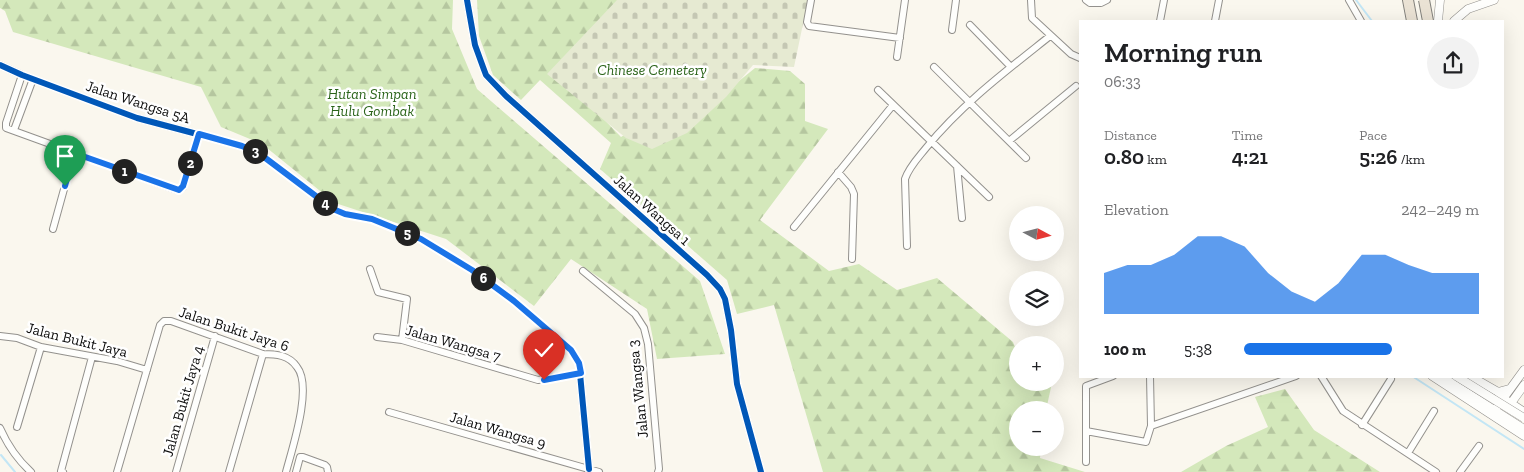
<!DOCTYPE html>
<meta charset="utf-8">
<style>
:root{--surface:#fff;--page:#f2f2f2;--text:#202124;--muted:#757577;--accent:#1a73e8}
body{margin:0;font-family:"Zilla Slab",serif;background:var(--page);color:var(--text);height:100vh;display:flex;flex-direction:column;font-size:19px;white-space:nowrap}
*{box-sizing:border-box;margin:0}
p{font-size:16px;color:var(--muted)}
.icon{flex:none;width:28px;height:28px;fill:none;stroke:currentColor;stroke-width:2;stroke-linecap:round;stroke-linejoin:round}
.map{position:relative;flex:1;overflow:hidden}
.details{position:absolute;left:1079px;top:20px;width:425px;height:358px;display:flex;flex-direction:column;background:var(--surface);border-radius:0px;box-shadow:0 5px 20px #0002}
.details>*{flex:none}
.needle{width:32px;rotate:97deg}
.tools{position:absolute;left:1009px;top:206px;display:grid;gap:10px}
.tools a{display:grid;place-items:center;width:55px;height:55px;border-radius:50%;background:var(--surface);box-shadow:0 5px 20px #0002;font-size:25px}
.pin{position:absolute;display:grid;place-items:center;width:42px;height:42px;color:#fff;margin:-51px -21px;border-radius:50% 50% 50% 0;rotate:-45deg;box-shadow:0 0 5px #0007}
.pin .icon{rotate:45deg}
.km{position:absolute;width:25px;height:25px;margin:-12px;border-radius:50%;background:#222;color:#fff;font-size:14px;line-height:25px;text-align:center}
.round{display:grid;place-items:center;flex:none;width:52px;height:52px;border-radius:26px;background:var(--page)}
.summary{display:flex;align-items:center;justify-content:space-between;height:85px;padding:0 25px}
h1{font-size:28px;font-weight:600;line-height:38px}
.stats{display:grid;grid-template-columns:repeat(3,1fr);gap:8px;height:85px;padding:5px 25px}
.stats div{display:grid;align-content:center}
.stats b{font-size:21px;font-weight:600}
.stats small{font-size:14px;font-weight:400}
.stats p{font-size:14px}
.chart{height:140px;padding:10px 25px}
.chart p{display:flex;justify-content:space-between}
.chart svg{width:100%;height:90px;margin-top:5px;fill:var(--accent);opacity:.7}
ul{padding:0 25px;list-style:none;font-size:16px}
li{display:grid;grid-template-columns:80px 60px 1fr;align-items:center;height:38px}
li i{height:12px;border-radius:6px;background:var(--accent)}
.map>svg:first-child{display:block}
.forest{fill:url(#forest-firs)}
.cemetery{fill:url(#cemetery-stones)}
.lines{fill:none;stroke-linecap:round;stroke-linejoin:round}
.stream{stroke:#c3e6f5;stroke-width:2}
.minor-casing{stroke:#93918d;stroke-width:8}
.tertiary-casing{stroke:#93918d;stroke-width:9}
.trunk-casing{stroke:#807f7a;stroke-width:12}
.minor{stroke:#fefefc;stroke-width:6}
.tertiary{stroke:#fefefc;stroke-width:8}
.trunk{stroke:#eae2d4;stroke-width:10}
.tertiary-bridge-casing{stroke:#93918d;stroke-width:9;stroke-linecap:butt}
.trunk-bridge-casing{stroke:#807f7a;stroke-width:12;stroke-linecap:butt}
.tertiary-bridge{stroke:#fefefc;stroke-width:8}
.trunk-bridge{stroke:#eae2d4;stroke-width:10}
.cycleway-casing{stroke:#fff;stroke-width:9}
.cycleway{stroke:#0057b8;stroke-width:6}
.route-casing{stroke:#fff;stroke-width:10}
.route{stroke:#1a73e8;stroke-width:6}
.labels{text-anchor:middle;stroke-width:5;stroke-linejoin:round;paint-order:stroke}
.park-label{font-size:15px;font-style:italic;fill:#2b641a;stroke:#fff}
.street-label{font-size:15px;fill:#0b0b0b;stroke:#fff}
</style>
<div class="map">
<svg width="1524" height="472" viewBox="0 0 1524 472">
<defs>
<pattern id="forest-firs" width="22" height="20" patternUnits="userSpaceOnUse" patternTransform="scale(1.25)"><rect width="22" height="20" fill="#d4e8bb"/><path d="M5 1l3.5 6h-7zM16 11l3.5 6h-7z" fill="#b5c69f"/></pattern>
<pattern id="cemetery-stones" width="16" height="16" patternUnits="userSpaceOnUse" patternTransform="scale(1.25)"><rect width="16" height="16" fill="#e6ead2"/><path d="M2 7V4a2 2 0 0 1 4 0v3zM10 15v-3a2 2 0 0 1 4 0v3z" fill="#c4c7b3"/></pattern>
</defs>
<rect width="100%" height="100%" fill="#faf7ee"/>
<!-- forest -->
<path class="forest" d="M0 0H453L452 29 477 89 700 281 725 354 657 359 647 309 571 259 534 306 446 239 335 203 262 144 221 127 201 87 13 32 5 11 0 8Z
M477 0H673L562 76 621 137 632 130 706 108 755 68 790 71 805 84V121L828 129 760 220 829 271 859 264 897 290 937 278 1013 342 1017 352 1018 382 1052 383 1046 410H1018V448H1041L1040 458 1085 472H823L774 305 737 314 727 280 600 169 611 143 540 80 521 100 493 75 479 36Z
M1285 389 1314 430 1380 472H1181L1226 446 1268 427 1255 397Z"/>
<!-- cemetery -->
<path class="cemetery" d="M617 0H808L794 67 753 65 726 97 687 133 652 149 626 138 547 74Z"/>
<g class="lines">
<!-- stream -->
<path class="stream" d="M1356 0 1372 21
M1412 376 1524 449
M1 455 15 472"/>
<!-- minor casing -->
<g class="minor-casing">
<path id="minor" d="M467 0 475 45 483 67 486 75 506 96 707 275 720 289 725 299 731 330 737 384 761 472
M811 0 807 22 809 26 900 38
M1031 0 1032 18 1071 54 1080 58
M1086 0 1090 3H1101L1107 0
M1349 0 1361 21
M1160 21 1164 0
M1215 21 1219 0
M970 25 1011 67
M952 30 956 0
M897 57 905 0
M0 65 22 75 137 118 242 146 260 154 333 209 345 214 371 219 421 239 472 270 514 301 553 334 571 350 579 363 589 469
M934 67 1026 158
M22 75 6 123V128L174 189 179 190 183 187 199 134
M878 90 989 197
M14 130 33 79
M1009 141 1076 86
M957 166 962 218
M838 172 851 187 854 194 852 259
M794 227 893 105
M53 229 74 153
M907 246 905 179C909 167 918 158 926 148 962 104 1006 71 1050 36
M370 269 378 292 407 299 402 340
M583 271 635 314 644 328 648 344 659 469 658 472
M0 336 17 338 41 347 117 361 147 370
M377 337 402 340 538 380 581 373
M1321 376 1343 411 1436 472
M389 412 599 472
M1362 425 1391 379
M1151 426 1296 376
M17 427 41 347
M0 428C7 444 18 460 31 472
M1086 431 1146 442 1151 426 1150 376
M1408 453 1434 411
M1086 462V386L1113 376
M63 472 61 471 92 357
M117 472 160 325 164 321H171L263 354C276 354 289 355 297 367 313 387 292 449 286 472
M176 472 215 336
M229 472 263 354
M296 472 300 457H303L325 465 327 467 328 472
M1460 472 1479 446"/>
</g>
<!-- tertiary casing -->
<g class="tertiary-casing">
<path id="tertiary" d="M1438 21 1440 0
M1454 21 1468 9 1494 0
M1432 376 1524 436
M1441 376 1524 429
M1470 376 1498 392 1509 389
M1500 396 1524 412
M1509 406 1524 385
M1497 407 1524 370"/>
</g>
<!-- trunk casing -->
<g class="trunk-casing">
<path id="trunk" d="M1408 0 1412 21"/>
</g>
<!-- minor -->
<use href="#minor" class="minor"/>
<!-- tertiary -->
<use href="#tertiary" class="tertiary"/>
<!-- trunk -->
<use href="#trunk" class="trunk"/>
<!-- tertiary-bridge casing -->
<g class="tertiary-bridge-casing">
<path id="tertiary-bridge" d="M1456 376 1524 418"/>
</g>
<!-- trunk-bridge casing -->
<g class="trunk-bridge-casing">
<path id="trunk-bridge" d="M1424 0 1428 21"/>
</g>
<!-- tertiary-bridge -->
<use href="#tertiary-bridge" class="tertiary-bridge"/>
<!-- trunk-bridge -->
<use href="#trunk-bridge" class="trunk-bridge"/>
<!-- cycleway casing -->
<g class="cycleway-casing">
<path id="cycleway" d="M467 0 475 45 483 67 486 75 506 96 707 275 720 289 725 299 731 330 737 384 761 472
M0 65 22 75 137 118 242 146 260 154 333 209 345 214 371 219 421 239 472 270 514 301 553 334 571 350 579 363 589 469"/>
</g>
<!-- cycleway -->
<use href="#cycleway" class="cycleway"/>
</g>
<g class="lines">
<!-- route casing -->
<g class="route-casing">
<path id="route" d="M65 186 74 153 179 190 183 186 199 134 242 146 260 154 333 209 345 214 372 219 421 239 472 270 514 301 571 350 579 363 581 373 544 380"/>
</g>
<!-- route -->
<use href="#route" class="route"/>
</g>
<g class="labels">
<!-- park labels -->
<g class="park-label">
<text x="652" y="75">Chinese Cemetery</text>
<text x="372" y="99">Hutan Simpan<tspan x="372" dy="17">Hulu Gombak</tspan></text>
</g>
<!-- street labels -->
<g class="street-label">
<text transform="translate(138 102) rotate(18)" y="5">Jalan Wangsa 5A</text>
<text transform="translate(652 210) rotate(42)" y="5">Jalan Wangsa 1</text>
<text transform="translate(234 329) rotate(18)" y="5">Jalan Bukit Jaya 6</text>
<text transform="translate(77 340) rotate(14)" y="5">Jalan Bukit Jaya</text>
<text transform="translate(453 343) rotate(16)" y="5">Jalan Wangsa 7</text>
<text transform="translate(638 389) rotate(-96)" y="5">Jalan Wangsa 3</text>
<text transform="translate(183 401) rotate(-74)" y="5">Jalan Bukit Jaya 4</text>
<text transform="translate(498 430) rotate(16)" y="5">Jalan Wangsa 9</text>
</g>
</g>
</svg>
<div class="tools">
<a><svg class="needle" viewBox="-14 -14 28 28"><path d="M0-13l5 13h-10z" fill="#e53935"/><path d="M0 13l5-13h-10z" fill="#757577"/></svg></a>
<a><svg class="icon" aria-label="layers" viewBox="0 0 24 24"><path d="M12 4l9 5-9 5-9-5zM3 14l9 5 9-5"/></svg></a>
<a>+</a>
<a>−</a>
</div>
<div class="pin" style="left:65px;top:186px;background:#1e9e55"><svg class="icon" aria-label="arrive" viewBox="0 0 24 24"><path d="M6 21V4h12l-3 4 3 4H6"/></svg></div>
<div class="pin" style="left:544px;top:380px;background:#d93025"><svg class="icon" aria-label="check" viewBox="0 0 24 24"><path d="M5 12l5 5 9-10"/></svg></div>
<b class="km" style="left:124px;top:171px">1</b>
<b class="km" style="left:190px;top:163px">2</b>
<b class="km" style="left:255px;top:151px">3</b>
<b class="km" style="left:325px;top:203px">4</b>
<b class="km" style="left:407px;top:233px">5</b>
<b class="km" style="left:483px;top:278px">6</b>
<section class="details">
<div class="summary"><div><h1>Morning run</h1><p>06:33</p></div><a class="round"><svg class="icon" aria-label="share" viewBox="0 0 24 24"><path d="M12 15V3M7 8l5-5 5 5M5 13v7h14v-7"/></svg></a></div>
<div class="stats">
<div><p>Distance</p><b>0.80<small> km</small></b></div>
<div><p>Time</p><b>4:21</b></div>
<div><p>Pace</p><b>5:26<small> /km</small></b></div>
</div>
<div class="chart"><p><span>Elevation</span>242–249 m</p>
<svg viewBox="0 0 160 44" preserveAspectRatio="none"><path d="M0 44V24L10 20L20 20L30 15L40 6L50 6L60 11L70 24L80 33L90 38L100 29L110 15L120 15L130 20L140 24L150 24L160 24V44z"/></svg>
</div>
<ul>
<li><b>100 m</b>5:38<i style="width:63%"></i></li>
</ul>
</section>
</div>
